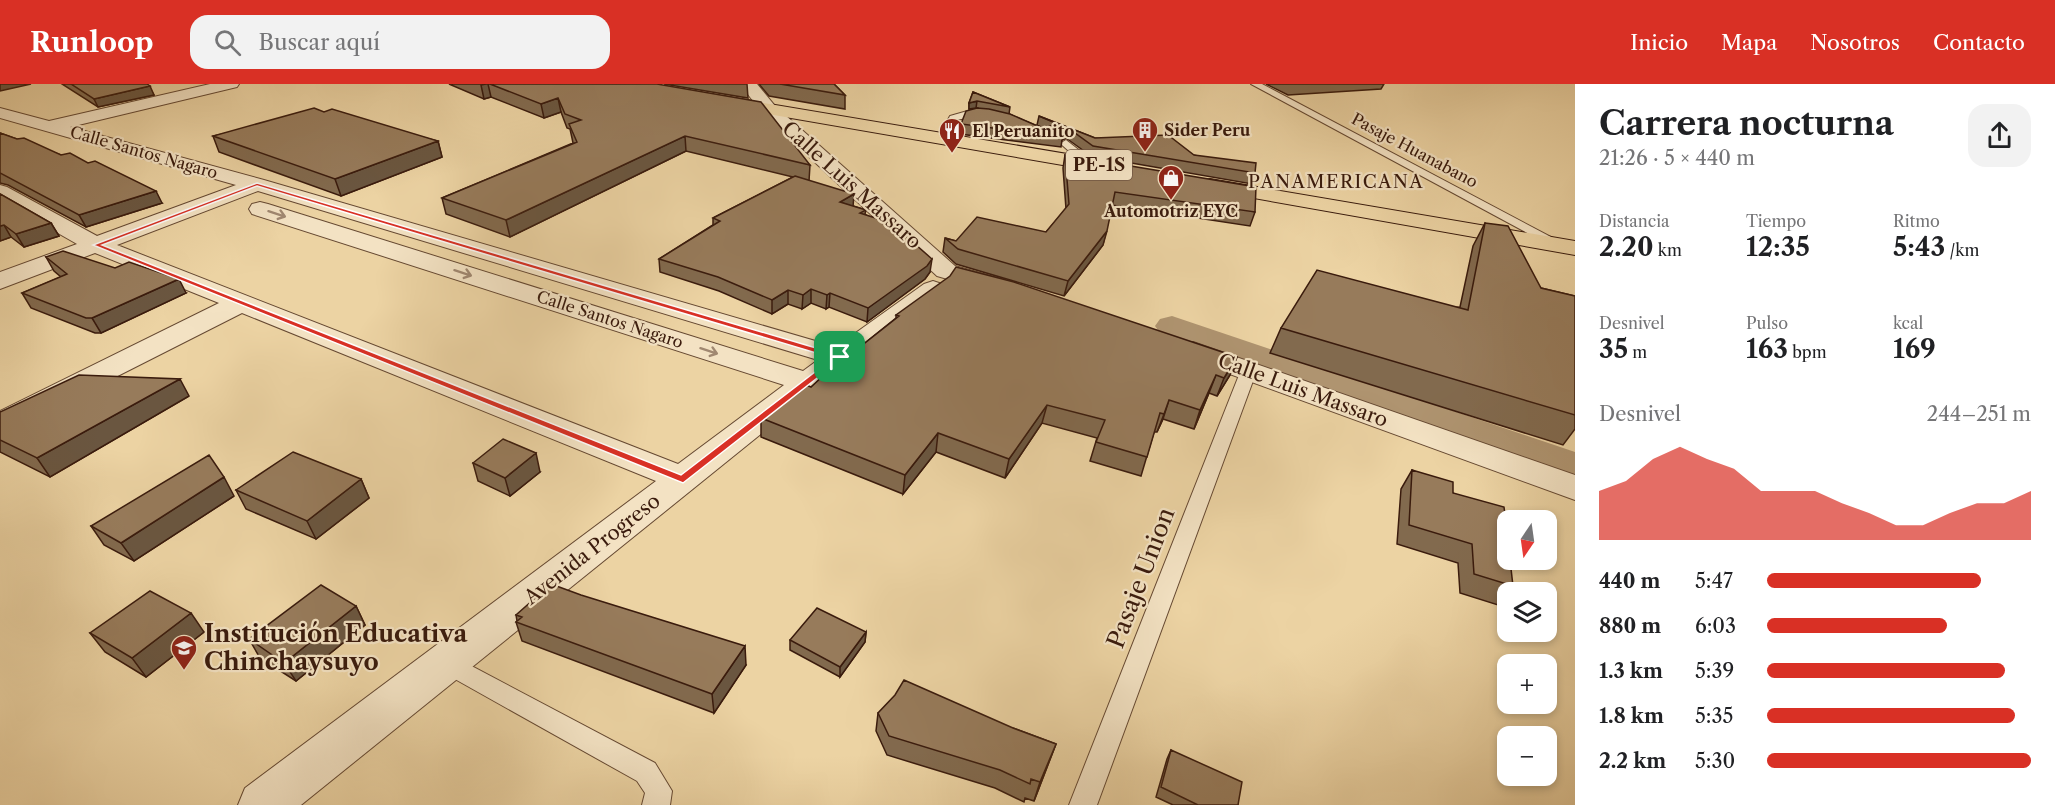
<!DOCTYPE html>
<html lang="es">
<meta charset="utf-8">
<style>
:root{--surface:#fff;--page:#f2f2f2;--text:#202124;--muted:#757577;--accent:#d93025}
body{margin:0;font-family:"Libre Caslon Text",serif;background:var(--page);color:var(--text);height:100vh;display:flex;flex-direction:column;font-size:22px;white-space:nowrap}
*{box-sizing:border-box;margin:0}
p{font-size:20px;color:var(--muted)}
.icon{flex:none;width:33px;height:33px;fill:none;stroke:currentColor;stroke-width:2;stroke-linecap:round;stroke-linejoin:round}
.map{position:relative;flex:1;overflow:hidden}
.panel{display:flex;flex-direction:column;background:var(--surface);width:480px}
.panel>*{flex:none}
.needle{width:39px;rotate:193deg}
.buttons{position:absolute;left:1497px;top:426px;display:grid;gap:12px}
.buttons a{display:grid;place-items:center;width:60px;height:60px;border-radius:12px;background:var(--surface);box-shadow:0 3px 9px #0003;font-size:30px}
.pin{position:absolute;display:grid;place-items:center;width:51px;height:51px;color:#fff;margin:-26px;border-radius:12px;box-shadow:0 3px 9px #0006}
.round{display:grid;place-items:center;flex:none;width:63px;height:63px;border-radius:18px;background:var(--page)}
.head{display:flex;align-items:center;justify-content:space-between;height:102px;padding:0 24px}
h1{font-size:33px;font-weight:800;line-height:45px}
.metrics{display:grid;grid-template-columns:repeat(3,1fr);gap:9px;height:102px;padding:6px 24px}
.metrics div{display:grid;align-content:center}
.metrics b{font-size:26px;font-weight:800}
.metrics small{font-size:16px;font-weight:400}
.metrics p{font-size:16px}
.chart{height:168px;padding:12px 24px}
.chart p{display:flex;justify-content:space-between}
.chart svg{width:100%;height:108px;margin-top:6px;fill:var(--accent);opacity:.7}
ul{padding:0 24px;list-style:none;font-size:20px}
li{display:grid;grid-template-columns:96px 72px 1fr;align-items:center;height:45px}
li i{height:15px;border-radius:8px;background:var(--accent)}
header{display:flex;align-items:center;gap:36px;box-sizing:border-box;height:84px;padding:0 30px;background:var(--accent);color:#fff}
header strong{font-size:28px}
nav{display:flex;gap:33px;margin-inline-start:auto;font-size:21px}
.search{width:420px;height:54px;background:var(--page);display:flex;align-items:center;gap:15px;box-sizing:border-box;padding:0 21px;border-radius:18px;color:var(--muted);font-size:22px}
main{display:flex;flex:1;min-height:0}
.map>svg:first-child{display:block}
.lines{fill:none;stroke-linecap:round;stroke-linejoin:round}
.canal{fill:#af9470;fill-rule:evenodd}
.lane-casing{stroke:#664932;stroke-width:2}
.street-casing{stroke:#664932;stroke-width:2}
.highway-casing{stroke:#3a1b0d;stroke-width:2}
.lane{fill:#f3e2c3;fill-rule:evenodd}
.street{fill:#f3e2c3;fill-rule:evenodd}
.highway{fill:#ecd3a3;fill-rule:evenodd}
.wall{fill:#826a4e;stroke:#3a1b0d;stroke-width:1.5}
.shaded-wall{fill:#6a5640;stroke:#3a1b0d;stroke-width:1.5}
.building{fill:#977b5b;stroke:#3a1b0d;stroke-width:1.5}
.oneway{stroke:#a08871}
.route{fill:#d93025;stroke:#fff;stroke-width:1.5;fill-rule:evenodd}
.labels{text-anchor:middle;stroke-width:4.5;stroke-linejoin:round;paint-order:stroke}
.far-poi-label{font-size:16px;font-weight:bold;fill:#3a1b0d;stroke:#f3e2c3;text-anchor:start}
.far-street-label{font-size:16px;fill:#3a1b0d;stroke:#f3e2c3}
.shield{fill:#f3e2c3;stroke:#725744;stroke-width:1.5}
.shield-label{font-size:18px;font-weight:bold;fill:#3a1b0d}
.far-neighbourhood-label{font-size:18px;letter-spacing:1.5px;fill:#3a1b0d;stroke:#f3e2c3}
.street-label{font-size:20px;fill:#3a1b0d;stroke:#f3e2c3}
.near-street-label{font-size:24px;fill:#3a1b0d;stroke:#f3e2c3}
.near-poi-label{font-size:24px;font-weight:bold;fill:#3a1b0d;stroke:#f3e2c3;text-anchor:start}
</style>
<header>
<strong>Runloop</strong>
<div class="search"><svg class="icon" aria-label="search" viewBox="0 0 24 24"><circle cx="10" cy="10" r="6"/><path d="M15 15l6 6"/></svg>Buscar aquí</div>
<nav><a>Inicio</a><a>Mapa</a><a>Nosotros</a><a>Contacto</a></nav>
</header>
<main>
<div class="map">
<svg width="1575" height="721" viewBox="0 0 1575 721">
<rect width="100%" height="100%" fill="#ecd3a3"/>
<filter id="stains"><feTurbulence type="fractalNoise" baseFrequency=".00333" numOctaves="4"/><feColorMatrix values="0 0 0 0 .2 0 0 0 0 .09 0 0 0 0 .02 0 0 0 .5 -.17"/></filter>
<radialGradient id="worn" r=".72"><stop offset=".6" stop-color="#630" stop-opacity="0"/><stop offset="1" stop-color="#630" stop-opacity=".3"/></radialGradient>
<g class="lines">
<!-- canal -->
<path class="canal" d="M1172 232 1575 368V397L1160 249 1155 242 1160 235Z"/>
<!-- lane casing -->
<g class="lane-casing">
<path id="lane" d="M1251 0H1262L1566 161 1565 164H1555Z
M971 26 988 27 993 30C987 34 967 33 957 36L947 56H939L938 54 950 32Z
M1066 56 1094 78V82H1086L1062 61 1061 59Z
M1249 281 1257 286 1097 721H1069L1241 286Z
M445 568 655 679 672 707 670 721H642L645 709 637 697 437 585 433 578 437 571Z"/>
</g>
<!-- street casing -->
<g class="street-casing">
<path id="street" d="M210 0H239L237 3 70 43 264 96 836 263 924 200 933 197 942 200 946 205 942 210 818 304 301 721H238L245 704 656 397 242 229 11 346 0 349V327L219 219 95 169 0 205V188L77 160 0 116V101L7 103 97 152 236 101 0 34V24L49 37ZM258 107 818 276 803 287 268 120 260 118 252 120 249 125 252 130 784 301 678 380 117 161Z
M740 0H757L775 22 955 182 1005 196 1009 201 1005 206 996 209 937 192 763 30Z
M1193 258 1575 391V416L1183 273 1179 267 1183 261Z"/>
</g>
<!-- highway casing -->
<g class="highway-casing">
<path id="highway" d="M722 12 1109 77 1116 79 1119 83 1116 87 1109 89 716 21 714 17 716 13Z
M1210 95 1575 157V171L1203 105 1200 101 1203 97Z"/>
</g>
<!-- lane -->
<use href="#lane" class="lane"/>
<!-- street -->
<use href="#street" class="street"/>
<!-- highway -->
<use href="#highway" class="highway"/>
</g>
<!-- wall -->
<path class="wall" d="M62 0H147L154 11 98 23Z
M449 0H657L810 81 809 97 853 122 866 126 865 130 930 188 925 195 867 238 829 223 826 225 811 219 802 225 788 220 772 230 719 207 660 188 659 175 713 141V134L793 93 686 67 510 153 446 130 442 114 573 59 572 54 570 45 567 44 561 28 544 34 491 13 484 15Z
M664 0H747L748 14Z
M759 0H834L845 11V25L769 12Z
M1266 0H1384L1381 5 1288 11Z
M973 8 1010 23 1009 30 1042 44H1043L1037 41 1039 32 1095 54 1194 71 1255 89 1252 100 1091 72 1066 54 1062 56 1061 63 960 50 961 40 977 24 969 25V19Z
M324 28 438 57 442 73 341 112 219 68 213 52Z
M0 49 61 71 162 119 86 143 8 101 0 99Z
M1065 71 1255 128 1250 142 1112 121 1103 161 1064 212 956 180 943 168 945 154 956 157 1046 148 1066 125 1063 84Z
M0 110 51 139 59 152 24 163 11 153 0 157Z
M1485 139 1541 204 1575 212V345L1563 361 1270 269 1281 244 1460 223 1473 162Z
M46 173 186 209 101 249H95L31 224 22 209 61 193 54 187Z
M896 231 1237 273 1230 291 1217 312 1209 309 1194 345 1163 335 1157 348H1154L1141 392 1090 377 1097 354 1042 339 1005 394 936 368 903 410 761 353V334L811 303 846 274 896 234Z
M189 312 50 393 0 368V328Z
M473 379 540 388 510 412 478 397Z
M1412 386 1453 409 1513 502 1498 521 1460 509 1458 479 1397 460 1401 405Z
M361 395 369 414 316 455 246 425 236 406Z
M234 412 134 477 104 461 91 442Z
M356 522 365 541 296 597 260 574 249 555Z
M516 531 746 581 714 629 522 557 516 538 517 537Z
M204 548 146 593 105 568 90 549Z
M866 548 865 558 840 593 790 566V556Z
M878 629 1013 644 1056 660 1034 717 1025 714 1024 718 995 704 887 671 876 647Z
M1171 666 1238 721H1173L1156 713 1167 675Z"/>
<!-- shaded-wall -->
<path class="shaded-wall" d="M0 0H31L0 7Z
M486 0H488L491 13 484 15 481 1Z
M150 2 154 11 98 23 94 15Z
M558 14 561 28 544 34 541 20Z
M977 17 976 24 969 25V19Z
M1068 44 1066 54 1062 56 1063 53 1061 49Z
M685 52 686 67 510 153 506 136Z
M438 57 442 73 341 112 335 95Z
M156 107 162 119 86 143 79 131Z
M854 110 853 123 840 118Z
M51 139 59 152 24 163 16 150Z
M4 141 11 153 0 157V142Z
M1107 147 1103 161 1064 212 1068 197Z
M932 175 930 188 925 195 867 238 868 224Z
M179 195 186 209 101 249 92 234Z
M811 205V219L802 225 803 211Z
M788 206V220L772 230V216Z
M830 209 829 223 826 225 827 211Z
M1237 273 1230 291 1217 312 1224 294Z
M1216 291 1209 309 1194 345 1200 326Z
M180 295 189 312 50 393 37 374Z
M1169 316 1163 335 1157 348 1164 330Z
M1047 321 1042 339 1005 394 1009 375Z
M938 349 936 368 903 410 905 391Z
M536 369 540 388 510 412 505 394Z
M224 393 234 412 134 477 121 459Z
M361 395 369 414 316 455 307 437Z
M356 522 365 541 296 597 284 579Z
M191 529 204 548 146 593 132 574Z
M866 548 865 558 840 593V583Z
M745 562 746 581 714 629 712 610Z
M1056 660 1049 678 1034 717 1040 698Z"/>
<!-- building -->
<path class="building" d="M71 0H147L150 2 94 15Z
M490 0H657L761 18 810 81 685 52 506 136 442 114 577 58 569 40 581 36 565 30 558 14 541 20Z
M780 0H834L845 11Z
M973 8 1010 23 977 17 969 19Z
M314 24 324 28 332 25 438 57 335 95 213 52Z
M977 24 989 25 1010 30 1042 44 1054 41 1053 38 1039 32 1095 54 1168 51 1194 71 1256 79 1255 89 1093 62 1068 44 1061 49 1063 53 961 40 966 27Z
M0 49 17 55 24 54 61 71 70 69 88 79 95 77 156 107 79 131 0 89Z
M1065 71 1256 103 1255 128 1115 108 1107 147 1068 197 958 165 945 154 956 157 977 133 1046 148 1069 120Z
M795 92 854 110 840 118 866 126 860 129 891 139 932 175 927 182 868 224 830 209 827 211 811 205 803 211 788 206 772 216 718 193 659 175 720 137 713 134Z
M0 110 51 139 16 150 4 141 0 142Z
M1485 139 1508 142 1541 204 1575 212V331L1281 244 1317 186 1468 226Z
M63 167 115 184 129 178 179 195 92 234H86L22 209 67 190 46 173Z
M956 183 1014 198 1237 273 1224 294 1216 291 1200 326 1169 316 1164 330 1160 329 1147 373 1096 358 1105 336 1047 321 1009 375 938 349 905 391 761 334 804 300 811 303 843 273 846 274 899 232 896 231 950 192Z
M79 291 180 295 37 374 0 356V328Z
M503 355 536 369 505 394 473 379Z
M293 368 361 395 307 437 236 406Z
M209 371 224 393 121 459 91 442Z
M1412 386 1453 398V409L1504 423 1508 454V476H1510L1513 502 1474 490 1472 460 1409 441Z
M551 500 581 511 745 562 712 610 516 538 522 533 516 531Z
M321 501 356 522 284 579 249 555Z
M150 507 191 529 132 574 90 549Z
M817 524 866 548 840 583 790 556Z
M904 596 1013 644 1056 660 1040 698 1031 695 1030 700 1000 686 889 652 878 629 895 611Z
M1171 666 1242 698 1238 721H1198L1161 703Z"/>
<!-- one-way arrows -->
<defs><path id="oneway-shaft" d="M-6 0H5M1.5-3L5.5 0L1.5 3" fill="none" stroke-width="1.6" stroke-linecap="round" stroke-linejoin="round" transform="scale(1.5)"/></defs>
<g class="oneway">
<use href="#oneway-shaft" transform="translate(277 130) rotate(18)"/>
<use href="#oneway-shaft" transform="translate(463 189) rotate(18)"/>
<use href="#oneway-shaft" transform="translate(709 267) rotate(18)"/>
</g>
<!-- route -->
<path class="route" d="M257 99 843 272 844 273 683 399 93 161ZM257 102 833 274 681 391 102 161Z"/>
<!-- icons -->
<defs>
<g id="building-pin" transform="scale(1.35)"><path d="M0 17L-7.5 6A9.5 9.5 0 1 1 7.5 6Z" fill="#8f2418" stroke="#f3e2c3"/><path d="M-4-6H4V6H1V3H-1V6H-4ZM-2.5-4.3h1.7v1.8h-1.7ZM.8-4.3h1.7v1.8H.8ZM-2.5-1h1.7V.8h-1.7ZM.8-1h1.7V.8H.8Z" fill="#fff"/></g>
<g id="restaurant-pin" transform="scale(1.35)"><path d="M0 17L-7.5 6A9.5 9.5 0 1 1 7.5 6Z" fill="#8f2418" stroke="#f3e2c3"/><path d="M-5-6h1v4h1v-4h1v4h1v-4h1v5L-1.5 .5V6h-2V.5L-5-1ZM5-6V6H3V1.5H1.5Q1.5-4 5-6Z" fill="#fff"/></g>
<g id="shop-pin" transform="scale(1.35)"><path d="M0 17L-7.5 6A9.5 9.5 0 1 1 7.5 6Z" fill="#8f2418" stroke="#f3e2c3"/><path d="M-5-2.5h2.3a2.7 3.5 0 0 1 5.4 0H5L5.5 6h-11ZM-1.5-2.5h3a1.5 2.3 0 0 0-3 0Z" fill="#fff"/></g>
<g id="school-pin" transform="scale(1.35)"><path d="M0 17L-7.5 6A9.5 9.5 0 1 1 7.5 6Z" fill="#8f2418" stroke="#f3e2c3"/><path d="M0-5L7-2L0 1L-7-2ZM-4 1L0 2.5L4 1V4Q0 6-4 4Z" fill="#fff"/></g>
</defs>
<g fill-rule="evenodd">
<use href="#building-pin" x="1145" y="46"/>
<use href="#restaurant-pin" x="952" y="47"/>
<use href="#shop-pin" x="1171" y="94"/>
<use href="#school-pin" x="184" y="564"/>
</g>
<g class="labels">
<!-- far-poi labels -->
<g class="far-poi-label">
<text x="1164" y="52">Sider Peru</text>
<text x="972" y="53">El Peruanito</text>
<text x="1171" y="133" text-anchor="middle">Automotriz EYC</text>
</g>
<!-- far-street labels -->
<g class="far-street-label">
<text transform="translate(1415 66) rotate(28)" y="6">Pasaje Huanabano</text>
<text transform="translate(144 68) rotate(16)" y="6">Calle Santos Nagaro</text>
<text transform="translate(610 235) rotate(18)" y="6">Calle Santos Nagaro</text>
</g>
<!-- shield labels -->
<rect class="shield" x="1066" y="66" width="66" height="30" rx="4.5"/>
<g class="shield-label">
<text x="1099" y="87">PE-1S</text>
</g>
<!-- far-neighbourhood labels -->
<g class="far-neighbourhood-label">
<text x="1336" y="104">PANAMERICANA</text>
</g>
<!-- street labels -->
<g class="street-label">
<text transform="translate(852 101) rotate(42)" y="7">Calle Luis Massaro</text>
<text transform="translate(1303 306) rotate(20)" y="7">Calle Luis Massaro</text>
<text transform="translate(592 465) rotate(-38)" y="7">Avenida Progreso</text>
</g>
<!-- near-street labels -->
<g class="near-street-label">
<text transform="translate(1141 494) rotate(-69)" y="8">Pasaje Union</text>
</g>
<!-- near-poi labels -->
<g class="near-poi-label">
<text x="204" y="558">Institución Educativa<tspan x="204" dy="28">Chinchaysuyo</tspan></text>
</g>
</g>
<rect width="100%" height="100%" filter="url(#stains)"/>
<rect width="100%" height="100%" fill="url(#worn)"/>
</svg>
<div class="buttons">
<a><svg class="needle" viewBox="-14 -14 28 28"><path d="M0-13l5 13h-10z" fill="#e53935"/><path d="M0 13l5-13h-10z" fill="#757577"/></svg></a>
<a><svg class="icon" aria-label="layers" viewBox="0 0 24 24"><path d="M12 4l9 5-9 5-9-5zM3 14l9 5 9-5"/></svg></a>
<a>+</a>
<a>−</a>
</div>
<div class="pin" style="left:840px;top:273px;background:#1e9e55"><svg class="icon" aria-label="arrive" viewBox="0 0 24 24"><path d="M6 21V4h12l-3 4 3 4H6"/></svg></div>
</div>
<section class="panel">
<div class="head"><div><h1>Carrera nocturna</h1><p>21:26 · 5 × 440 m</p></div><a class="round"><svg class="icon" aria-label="share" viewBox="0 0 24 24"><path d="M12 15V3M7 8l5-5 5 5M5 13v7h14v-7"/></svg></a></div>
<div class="metrics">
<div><p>Distancia</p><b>2.20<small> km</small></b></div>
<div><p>Tiempo</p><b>12:35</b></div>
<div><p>Ritmo</p><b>5:43<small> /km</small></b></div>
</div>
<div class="metrics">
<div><p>Desnivel</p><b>35<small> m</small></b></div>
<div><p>Pulso</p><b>163<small> bpm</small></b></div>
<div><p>kcal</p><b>169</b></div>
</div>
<div class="chart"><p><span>Desnivel</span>244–251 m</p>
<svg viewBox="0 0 160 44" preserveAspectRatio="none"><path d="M0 44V24L10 20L20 11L30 6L40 11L50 15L60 24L70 24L80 24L90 29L100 33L110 38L120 38L130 33L140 29L150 29L160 24V44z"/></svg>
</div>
<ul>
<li><b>440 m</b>5:47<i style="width:81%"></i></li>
<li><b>880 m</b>6:03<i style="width:68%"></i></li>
<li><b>1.3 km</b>5:39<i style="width:90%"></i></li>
<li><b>1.8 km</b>5:35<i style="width:94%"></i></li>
<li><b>2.2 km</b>5:30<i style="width:100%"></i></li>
</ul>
</section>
</main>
